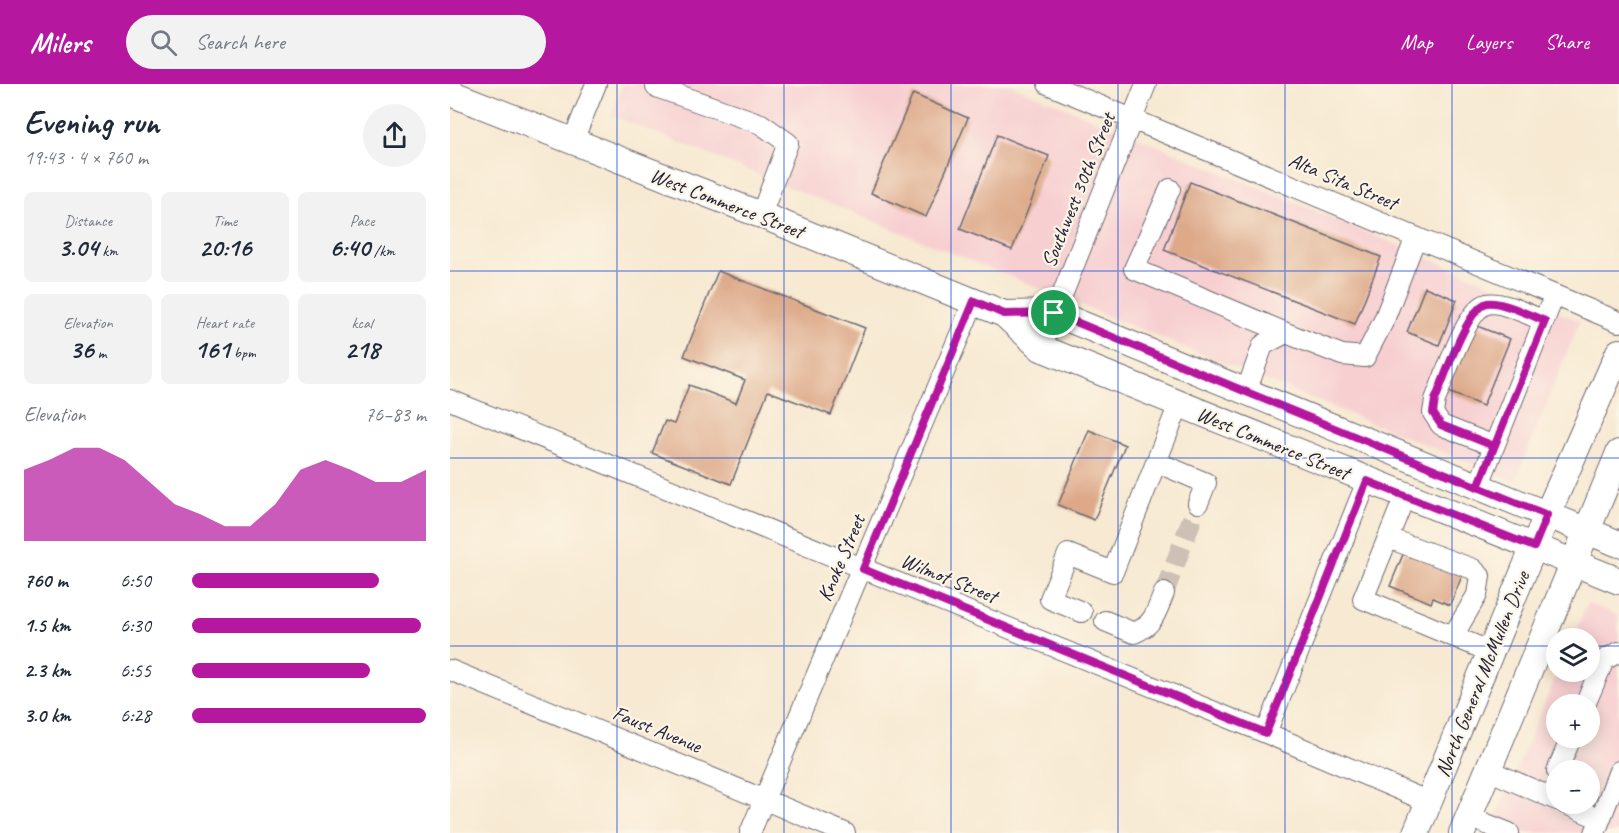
<!DOCTYPE html>
<meta charset="utf-8">
<style>
:root{--surface:#fff;--page:#f2f2f3;--text:#1f2937;--muted:#747a83;--accent:#b5179e}
body{margin:0;font-family:Caveat,sans-serif;background:var(--page);color:var(--text);height:100vh;display:flex;flex-direction:column;font-size:22px;white-space:nowrap}
*{box-sizing:border-box;margin:0}
p{font-size:20px;color:var(--muted)}
.icon{flex:none;width:33px;height:33px;fill:none;stroke:currentColor;stroke-width:2;stroke-linecap:round;stroke-linejoin:round}
.map{position:relative;flex:1;overflow:hidden}
.side{display:flex;flex-direction:column;background:var(--surface);width:450px}
.side>*{flex:none}
.fabs{position:absolute;left:1096px;top:544px;display:grid;gap:12px}
.fabs a{display:grid;place-items:center;width:54px;height:54px;border-radius:50%;background:var(--surface);box-shadow:0 3px 15px #0003;font-size:30px}
.pin{position:absolute;display:grid;place-items:center;width:51px;height:51px;color:#fff;margin:-26px;border:3px solid #fff;border-radius:50%;box-shadow:0 2px 6px #0007}
.round{display:grid;place-items:center;flex:none;width:63px;height:63px;border-radius:32px;background:var(--page)}
.overview{display:flex;align-items:center;justify-content:space-between;height:102px;padding:0 24px}
h1{font-size:33px;font-weight:600;line-height:45px}
.figures{display:grid;grid-template-columns:repeat(3,1fr);gap:9px;height:102px;padding:6px 24px}
.figures div{display:grid;align-content:center;border-radius:9px;background:var(--page);text-align:center}
.figures b{font-size:26px;font-weight:600}
.figures small{font-size:16px;font-weight:400}
.figures p{font-size:16px}
.chart{height:168px;padding:12px 24px}
.chart p{display:flex;justify-content:space-between}
.chart svg{width:100%;height:108px;margin-top:6px;fill:var(--accent);opacity:.7}
ul{padding:0 24px;list-style:none;font-size:20px}
li{display:grid;grid-template-columns:96px 72px 1fr;align-items:center;height:45px}
li i{height:15px;border-radius:8px;background:var(--accent)}
header{display:flex;align-items:center;gap:36px;box-sizing:border-box;height:84px;padding:0 30px;background:var(--accent);color:#fff}
header strong{font-size:28px}
nav{display:flex;gap:33px;margin-inline-start:auto;font-size:21px}
.search{width:420px;height:54px;background:var(--page);display:flex;align-items:center;gap:15px;box-sizing:border-box;padding:0 21px;border-radius:33px;color:var(--muted);font-size:22px}
main{display:flex;flex:1;min-height:0}
.map>svg:first-child{display:block}
.built{fill:#f7cfd1;fill-rule:evenodd}
.building{fill:#dda989}
.lines{fill:none;stroke-linecap:round;stroke-linejoin:round}
.minor-tunnel{stroke:#ccc1b4;stroke-width:20;stroke-dasharray:20 10;stroke-linecap:butt}
.minor-casing{stroke:#6d6870;stroke-width:22}
.major-casing{stroke:#6d6870;stroke-width:28}
.minor{stroke:#fff;stroke-width:20}
.major{stroke:#fff;stroke-width:26}
.route-casing{stroke:#fff;stroke-width:12}
.route{stroke:#b5179e;stroke-width:8}
.grid{fill:none;stroke:#1d4ed8;stroke-width:1.5;stroke-opacity:0.55}
.labels{text-anchor:middle;stroke-width:4.5;stroke-linejoin:round;paint-order:stroke}
.street-label{font-size:21px;fill:#22223b;stroke:#fcf5e5}
</style>
<header>
<strong>Milers</strong>
<div class="search"><svg class="icon" aria-label="search" viewBox="0 0 24 24"><circle cx="10" cy="10" r="6"/><path d="M15 15l6 6"/></svg>Search here</div>
<nav><a>Map</a><a>Layers</a><a>Share</a></nav>
</header>
<main>
<section class="side">
<div class="overview"><div><h1>Evening run</h1><p>19:43 · 4 × 760 m</p></div><a class="round"><svg class="icon" aria-label="share" viewBox="0 0 24 24"><path d="M12 15V3M7 8l5-5 5 5M5 13v7h14v-7"/></svg></a></div>
<div class="figures">
<div><p>Distance</p><b>3.04<small> km</small></b></div>
<div><p>Time</p><b>20:16</b></div>
<div><p>Pace</p><b>6:40<small> /km</small></b></div>
</div>
<div class="figures">
<div><p>Elevation</p><b>36<small> m</small></b></div>
<div><p>Heart rate</p><b>161<small> bpm</small></b></div>
<div><p>kcal</p><b>218</b></div>
</div>
<div class="chart"><p><span>Elevation</span>76–83 m</p>
<svg viewBox="0 0 160 44" preserveAspectRatio="none"><path d="M0 44V15L10 11L20 6L30 6L40 11L50 20L60 29L70 33L80 38L90 38L100 29L110 15L120 11L130 15L140 20L150 20L160 15V44z"/></svg>
</div>
<ul>
<li><b>760 m</b>6:50<i style="width:80%"></i></li>
<li><b>1.5 km</b>6:30<i style="width:98%"></i></li>
<li><b>2.3 km</b>6:55<i style="width:76%"></i></li>
<li><b>3.0 km</b>6:28<i style="width:100%"></i></li>
</ul>
</section>
<div class="map">
<svg width="1169" height="749" viewBox="0 0 1169 749">
<rect width="100%" height="100%" fill="#fcf5e5"/>
<filter id="ink" filterUnits="userSpaceOnUse"><feTurbulence type="fractalNoise" baseFrequency=".0167" numOctaves="2"/><feDisplacementMap in="SourceGraphic" scale="12" xChannelSelector="R" yChannelSelector="G"/><feConvolveMatrix kernelMatrix="1 2 1 2 8 2 1 2 1" color-interpolation-filters="sRGB"/></filter>
<filter id="wash" filterUnits="userSpaceOnUse"><feTurbulence type="fractalNoise" baseFrequency=".008" numOctaves="4" result="noise"/><feDisplacementMap in="SourceGraphic" scale="24" xChannelSelector="R" yChannelSelector="G"/><feGaussianBlur stdDeviation="1.35" result="paint"/><feColorMatrix in="noise" values="0 0 0 0 0 0 0 0 0 0 0 0 0 0 0 0 0 1.4 0 .05"/><feComposite in="paint" operator="in"/></filter>
<g filter="url(#wash)">
<rect width="100%" height="100%" fill="#f7e9d2"/>
<!-- built -->
<path class="built" d="M173 0H559L1130 237 1065 397 161 31Z
M1137 519 1169 531V749H1039L1108 588H1140V555H1122ZM1107 621H1140V654H1107ZM1107 687H1140V720H1107Z"/>
<g id="blocks">
<!-- building -->
<path class="building" d="M463 10 518 34 476 133 421 109Z
M547 51 599 72 562 166 510 145Z
M740 98 931 173 905 240 714 166Z
M268 187 415 244 381 331 318 307 281 400 202 369 215 337 224 340 239 301 286 319 295 296 234 272Z
M975 203 1007 216 989 261 957 248Z
M1022 240 1060 255 1033 322 996 307Z
M639 346 675 361 644 436 608 421Z
M954 468 1012 492 1000 521 983 514 981 519 940 502Z"/>
</g>
</g>
<g filter="url(#ink)">
<use href="#blocks" fill-opacity="0" stroke="#6d6870" stroke-width="1.5"/>
<g class="lines">
<!-- minor-tunnel -->
<path class="minor-tunnel" d="M714 509 748 419"/>
<!-- minor casing -->
<g class="minor-casing">
<path id="minor" d="M207 0 206 3 311 40 338 59 311 131
M598 0 1169 238
M122 59 146 0
M720 105 684 185 836 249
M591 264 696 0
M796 308 813 261 836 249 892 271 915 273 934 236 966 153
M0 316 816 649 979 718
M1044 362 991 341 983 329 985 316C994 296 1016 225 1037 220 1050 216 1082 232 1094 237
M706 378 756 399 748 419
M1028 403 1099 224
M955 412 913 515 1041 568
M938 454 1023 485 1030 492 1027 511 1003 552
M632 528 600 515 618 470 663 488 729 320
M655 537 684 549C704 541 706 528 714 509
M0 586 395 749
M1135 621 1154 576 1169 568
M816 649 917 397
M1038 686 1107 716
M1107 687 1121 654
M1116 720 1150 735
M1019 733 1059 749
M300 749 524 217
M1145 749 1169 687"/>
</g>
<!-- major casing -->
<g class="major-casing">
<path id="major" d="M0 9 311 131 554 230 591 264 1169 497
M554 230 604 229 1169 460
M966 749 1097 431 1169 268
M1012 749 1169 369"/>
</g>
<!-- minor -->
<use href="#minor" class="minor"/>
<!-- major -->
<use href="#major" class="major"/>
</g>
</g>
<g class="lines" filter="url(#ink)">
<!-- route casing -->
<g class="route-casing">
<path id="route" d="M604 229 554 230 524 217 413 485 816 649 917 397 1084 463 1097 431 1028 403 1095 237C1082 232 1050 216 1037 219 1016 225 994 296 985 316L983 329 991 341 1044 362 1028 403 604 229"/>
</g>
<!-- route -->
<use href="#route" class="route"/>
</g>
<!-- grid -->
<path class="grid" d="M167 0V749M334 0V749M501 0V749M668 0V749M835 0V749M1002 0V749M0 187H1169M0 374H1169M0 562H1107M1140 562H1169"/>
<g class="labels">
<!-- street labels -->
<g class="street-label">
<text transform="translate(893 97) rotate(23)" y="7">Alta Sita Street</text>
<text transform="translate(628 106) rotate(-68)" y="7">Southwest 30th Street</text>
<text transform="translate(277 119) rotate(21)" y="7">West Commerce Street</text>
<text transform="translate(823 359) rotate(22)" y="7">West Commerce Street</text>
<text transform="translate(391 474) rotate(-67)" y="7">Knoke Street</text>
<text transform="translate(499 494) rotate(22)" y="7">Wilmot Street</text>
<text transform="translate(1032 590) rotate(-68)" y="7">North General McMullen Drive</text>
<text transform="translate(207 645) rotate(22)" y="7">Faust Avenue</text>
</g>
</g>
</svg>
<div class="fabs">
<a><svg class="icon" aria-label="layers" viewBox="0 0 24 24"><path d="M12 4l9 5-9 5-9-5zM3 14l9 5 9-5"/></svg></a>
<a>+</a>
<a>−</a>
</div>
<div class="pin" style="left:604px;top:229px;background:#1e9e55"><svg class="icon" aria-label="arrive" viewBox="0 0 24 24"><path d="M6 21V4h12l-3 4 3 4H6"/></svg></div>
</div>
</main>
